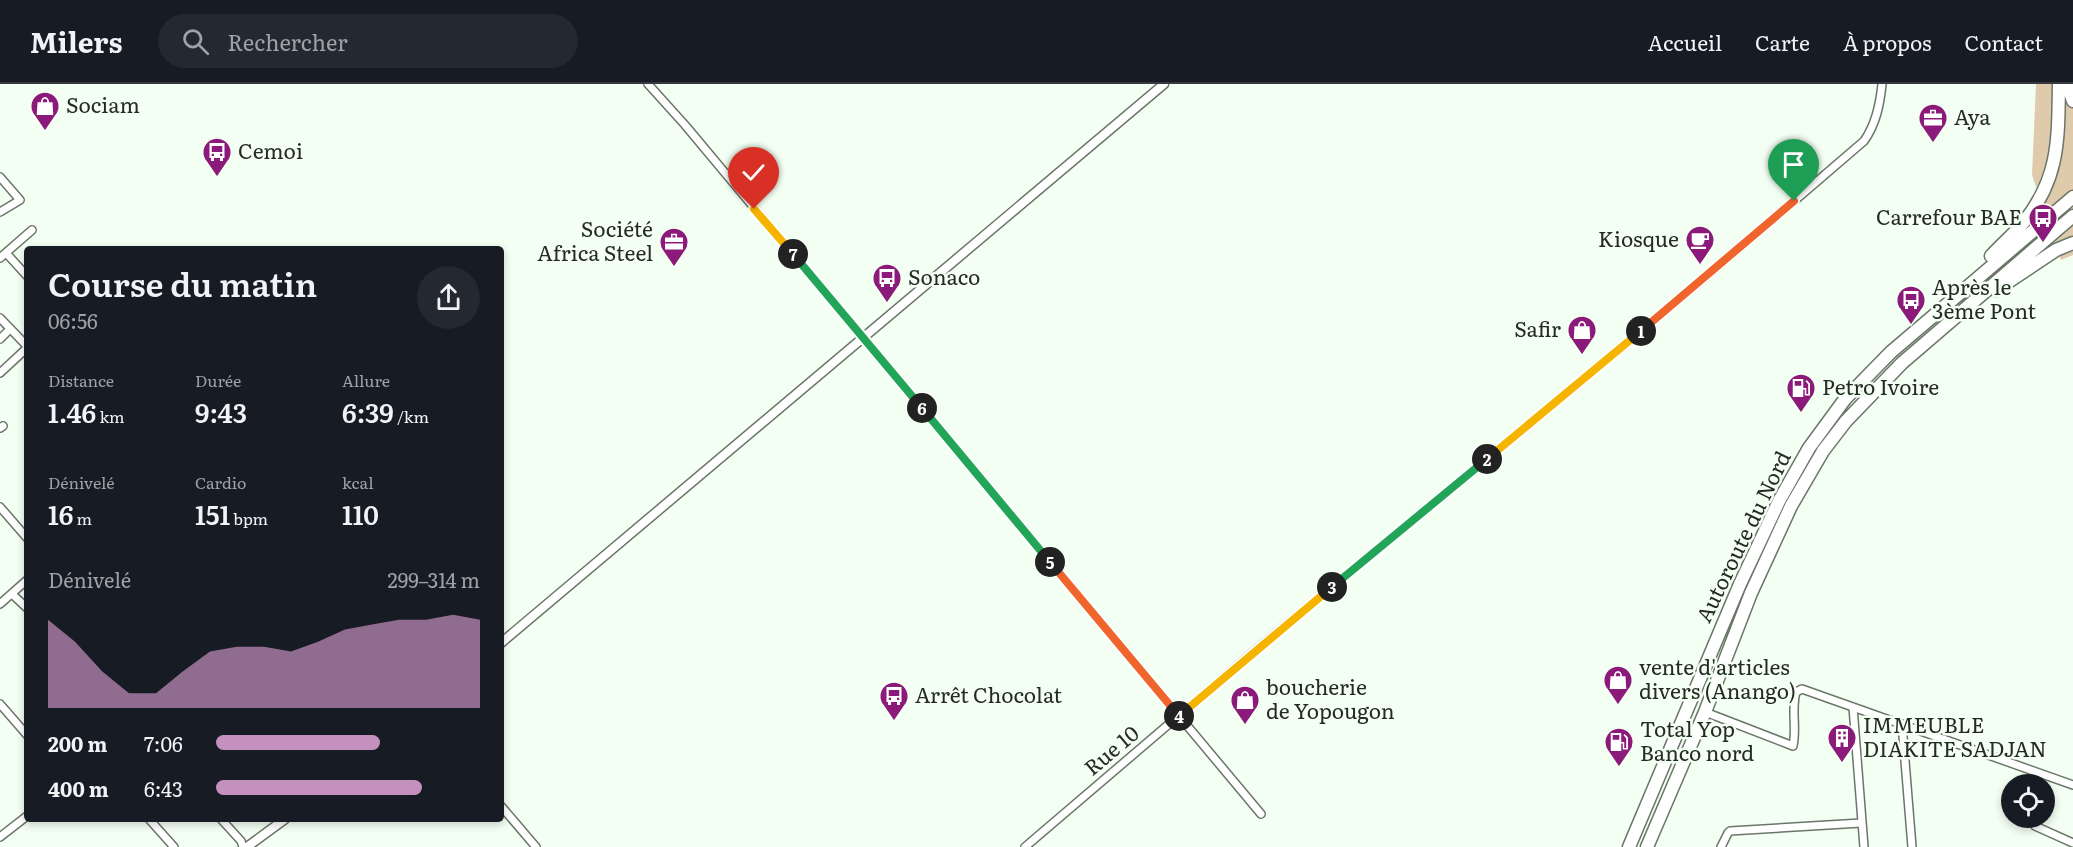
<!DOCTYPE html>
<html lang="fr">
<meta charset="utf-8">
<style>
:root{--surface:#171b24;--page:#242831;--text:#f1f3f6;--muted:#9ea1a6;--line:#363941;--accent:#c491bf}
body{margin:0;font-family:Literata,serif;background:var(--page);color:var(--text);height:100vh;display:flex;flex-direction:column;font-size:22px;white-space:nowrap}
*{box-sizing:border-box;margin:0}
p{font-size:20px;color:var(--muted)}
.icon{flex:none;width:33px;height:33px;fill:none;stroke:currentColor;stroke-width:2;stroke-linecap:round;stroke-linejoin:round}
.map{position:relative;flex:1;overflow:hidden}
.side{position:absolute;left:24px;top:162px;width:480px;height:576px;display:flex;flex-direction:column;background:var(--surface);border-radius:6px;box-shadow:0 3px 9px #0003}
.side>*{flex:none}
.fabs{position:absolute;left:2001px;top:690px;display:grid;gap:12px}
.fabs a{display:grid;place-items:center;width:54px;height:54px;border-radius:50%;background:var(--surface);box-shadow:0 3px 9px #0003;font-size:30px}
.pin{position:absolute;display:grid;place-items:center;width:51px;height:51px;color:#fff;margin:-62px -26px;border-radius:50% 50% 50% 0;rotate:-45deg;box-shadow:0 0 6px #0007}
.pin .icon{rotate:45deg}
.km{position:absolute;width:30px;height:30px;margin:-15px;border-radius:50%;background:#222;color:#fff;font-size:16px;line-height:30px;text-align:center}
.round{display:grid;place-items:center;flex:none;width:63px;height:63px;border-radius:32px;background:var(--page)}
.summary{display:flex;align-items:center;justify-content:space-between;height:102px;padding:0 24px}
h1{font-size:33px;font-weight:600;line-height:45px}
.figures{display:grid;grid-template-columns:repeat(3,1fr);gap:9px;height:102px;padding:6px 24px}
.figures div{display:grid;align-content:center}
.figures b{font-size:26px;font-weight:600}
.figures small{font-size:16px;font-weight:400}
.figures p{font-size:16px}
.chart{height:168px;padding:12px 24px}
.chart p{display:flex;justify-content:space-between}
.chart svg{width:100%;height:108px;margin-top:6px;fill:var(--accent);opacity:.7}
ul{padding:0 24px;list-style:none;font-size:20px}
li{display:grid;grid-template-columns:96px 72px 1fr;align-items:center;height:45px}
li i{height:15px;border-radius:8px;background:var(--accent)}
header{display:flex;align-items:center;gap:36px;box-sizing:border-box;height:84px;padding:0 30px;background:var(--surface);border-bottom:2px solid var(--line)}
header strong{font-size:28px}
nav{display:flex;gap:33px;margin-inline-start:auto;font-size:21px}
.search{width:420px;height:54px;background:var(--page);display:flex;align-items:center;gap:15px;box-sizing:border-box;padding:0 21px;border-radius:33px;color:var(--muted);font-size:22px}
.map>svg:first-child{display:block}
.green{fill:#e0caac}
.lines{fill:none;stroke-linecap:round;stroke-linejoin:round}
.minor-casing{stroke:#6a7667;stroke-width:10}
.tertiary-casing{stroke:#6a7667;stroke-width:11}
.motorway-casing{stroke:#6a7667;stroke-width:15}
.minor{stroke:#fff;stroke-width:7}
.tertiary{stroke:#fff;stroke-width:8}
.motorway{stroke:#fff;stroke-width:12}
.split-1-casing{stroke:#fff;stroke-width:12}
.split-2-casing{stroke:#fff;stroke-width:12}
.split-3-casing{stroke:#fff;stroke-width:12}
.split-4-casing{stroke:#fff;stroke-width:12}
.split-5-casing{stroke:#fff;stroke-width:12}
.split-6-casing{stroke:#fff;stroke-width:12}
.split-7-casing{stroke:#fff;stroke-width:12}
.split-8-casing{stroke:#fff;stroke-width:12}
.split-1{stroke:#f0652b;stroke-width:8}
.split-2{stroke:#f5b400;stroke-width:8}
.split-3{stroke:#22a559;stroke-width:8}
.split-4{stroke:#f5b400;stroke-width:8}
.split-5{stroke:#f0652b;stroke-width:8}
.split-6{stroke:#22a559;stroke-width:8}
.split-7{stroke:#22a559;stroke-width:8}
.split-8{stroke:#f5b400;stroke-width:8}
.labels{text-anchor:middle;stroke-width:5;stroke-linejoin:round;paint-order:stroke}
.poi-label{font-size:21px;fill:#252a24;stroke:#f3fff2;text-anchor:start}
.street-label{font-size:21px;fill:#252a24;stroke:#f3fff2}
</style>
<header>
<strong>Milers</strong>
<div class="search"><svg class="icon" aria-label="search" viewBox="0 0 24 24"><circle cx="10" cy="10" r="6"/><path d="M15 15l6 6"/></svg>Rechercher</div>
<nav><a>Accueil</a><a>Carte</a><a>À propos</a><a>Contact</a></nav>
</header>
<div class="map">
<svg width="2073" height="763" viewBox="0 0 2073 763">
<rect width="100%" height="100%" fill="#f3fff2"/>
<!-- green -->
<path class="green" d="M2036 0H2073V171L2061 176 2032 91Z"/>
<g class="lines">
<!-- minor casing -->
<g class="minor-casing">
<path id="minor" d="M648 0 685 41 1261 730
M0 93 20 116 0 128
M6 169 27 192
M0 174 32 146
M0 234 27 262
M0 255 10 245
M0 289 27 264
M0 344 3 342
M0 423 27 454
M12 510 27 524
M0 520 27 496
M0 620 27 651
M1853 623 1864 763
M1705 628 1793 662C1797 644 1791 625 1796 608L1802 605 2073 701
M1902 640 1912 763
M501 722 536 763
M149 735 174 763
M221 735 241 757 243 763
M2035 742 2073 759
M0 753 27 732
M1025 763 1258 564 1700 198 1864 57C1876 40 1880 21 1882 0
M1721 763 1728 749 1730 747 1861 739"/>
</g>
<!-- tertiary casing -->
<g class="tertiary-casing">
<path id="tertiary" d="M501 559 1164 0
M247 763 285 735"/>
</g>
<!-- motorway casing -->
<g class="motorway-casing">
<path id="motorway" d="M2067 0 2073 17
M1991 172C2001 161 2013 151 2023 139 2060 94 2058 55 2059 0
M1996 206 2056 166 2073 159
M1629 763 1740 500 1779 417 1809 364 1845 315 1891 268 2073 113
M1647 763 1705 628 1751 509 1791 422 1823 367 1846 337 1902 279 2073 132"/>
</g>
<!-- minor -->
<use href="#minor" class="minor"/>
<!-- tertiary -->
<use href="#tertiary" class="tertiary"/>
<!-- motorway -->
<use href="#motorway" class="motorway"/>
</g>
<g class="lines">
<!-- split-1 casing -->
<g class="split-1-casing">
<path id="split-1" d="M1641 247 1794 117"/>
</g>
<!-- split-2 casing -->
<g class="split-2-casing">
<path id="split-2" d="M1487 375 1641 247"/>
</g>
<!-- split-3 casing -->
<g class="split-3-casing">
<path id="split-3" d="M1332 503 1487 375"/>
</g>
<!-- split-4 casing -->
<g class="split-4-casing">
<path id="split-4" d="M1179 632 1332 503"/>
</g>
<!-- split-5 casing -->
<g class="split-5-casing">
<path id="split-5" d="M1050 478 1179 632"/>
</g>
<!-- split-6 casing -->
<g class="split-6-casing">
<path id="split-6" d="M922 324 1050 478"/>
</g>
<!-- split-7 casing -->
<g class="split-7-casing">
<path id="split-7" d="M793 170 922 324"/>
</g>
<!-- split-8 casing -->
<g class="split-8-casing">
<path id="split-8" d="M754 125 793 170"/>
</g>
<!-- split-1 -->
<use href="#split-1" class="split-1"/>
<!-- split-2 -->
<use href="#split-2" class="split-2"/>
<!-- split-3 -->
<use href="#split-3" class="split-3"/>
<!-- split-4 -->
<use href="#split-4" class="split-4"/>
<!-- split-5 -->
<use href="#split-5" class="split-5"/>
<!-- split-6 -->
<use href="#split-6" class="split-6"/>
<!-- split-7 -->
<use href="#split-7" class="split-7"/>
<!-- split-8 -->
<use href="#split-8" class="split-8"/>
</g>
<!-- icons -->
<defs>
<g id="shop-pin" transform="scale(1.5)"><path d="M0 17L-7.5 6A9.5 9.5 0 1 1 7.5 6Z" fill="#8c1a7b" stroke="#f3fff2"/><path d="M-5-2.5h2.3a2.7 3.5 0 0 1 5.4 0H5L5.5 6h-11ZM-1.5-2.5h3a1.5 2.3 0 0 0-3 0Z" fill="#fff"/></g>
<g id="office-pin" transform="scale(1.5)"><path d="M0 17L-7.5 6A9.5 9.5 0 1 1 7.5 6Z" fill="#8c1a7b" stroke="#f3fff2"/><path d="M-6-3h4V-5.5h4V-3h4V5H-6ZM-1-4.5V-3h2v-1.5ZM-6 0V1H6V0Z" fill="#fff"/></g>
<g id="bus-pin" transform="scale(1.5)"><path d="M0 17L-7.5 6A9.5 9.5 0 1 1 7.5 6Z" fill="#8c1a7b" stroke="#f3fff2"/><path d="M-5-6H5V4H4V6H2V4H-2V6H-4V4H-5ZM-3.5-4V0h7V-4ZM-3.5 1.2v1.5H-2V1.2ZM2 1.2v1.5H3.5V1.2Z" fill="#fff"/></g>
<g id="cafe-pin" transform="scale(1.5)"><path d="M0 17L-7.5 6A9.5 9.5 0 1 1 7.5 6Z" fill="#8c1a7b" stroke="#f3fff2"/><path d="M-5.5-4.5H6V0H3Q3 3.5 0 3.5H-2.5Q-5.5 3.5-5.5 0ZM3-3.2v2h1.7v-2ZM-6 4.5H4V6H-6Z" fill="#fff"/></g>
<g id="fuel-pin" transform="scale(1.5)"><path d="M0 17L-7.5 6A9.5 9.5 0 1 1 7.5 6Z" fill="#8c1a7b" stroke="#f3fff2"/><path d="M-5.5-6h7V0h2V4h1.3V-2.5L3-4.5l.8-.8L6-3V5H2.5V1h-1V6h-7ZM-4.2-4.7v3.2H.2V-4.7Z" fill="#fff"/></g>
<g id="building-pin" transform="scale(1.5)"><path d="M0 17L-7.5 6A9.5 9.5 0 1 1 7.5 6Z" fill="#8c1a7b" stroke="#f3fff2"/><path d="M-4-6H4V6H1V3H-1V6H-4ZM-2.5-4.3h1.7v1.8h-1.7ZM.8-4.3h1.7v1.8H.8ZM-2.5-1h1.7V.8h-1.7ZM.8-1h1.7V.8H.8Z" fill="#fff"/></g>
</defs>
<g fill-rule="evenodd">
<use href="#shop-pin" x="45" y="22"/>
<use href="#office-pin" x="1933" y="34"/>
<use href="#bus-pin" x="217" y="68"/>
<use href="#bus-pin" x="2043" y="134"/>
<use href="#cafe-pin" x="1700" y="156"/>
<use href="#office-pin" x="674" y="158"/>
<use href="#bus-pin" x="887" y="194"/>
<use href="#bus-pin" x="1911" y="216"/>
<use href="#shop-pin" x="1582" y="246"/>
<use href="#fuel-pin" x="1801" y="304"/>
<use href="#shop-pin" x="1618" y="596"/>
<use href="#bus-pin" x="894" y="612"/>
<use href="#shop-pin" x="1245" y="616"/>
<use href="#building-pin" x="1842" y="654"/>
<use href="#fuel-pin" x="1619" y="658"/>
</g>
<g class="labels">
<!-- poi labels -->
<g class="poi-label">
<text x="66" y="29">Sociam</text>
<text x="1954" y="41">Aya</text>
<text x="238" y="75">Cemoi</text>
<text x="2022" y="141" text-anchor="end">Carrefour BAE</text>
<text x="653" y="153" text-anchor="end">Société<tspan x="653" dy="24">Africa Steel</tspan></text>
<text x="1679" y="163" text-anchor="end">Kiosque</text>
<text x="908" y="201">Sonaco</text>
<text x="1932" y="211">Après le<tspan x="1932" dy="24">3ème Pont</tspan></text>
<text x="1561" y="253" text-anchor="end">Safir</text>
<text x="1822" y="311">Petro Ivoire</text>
<text x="1639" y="591">vente d'articles<tspan x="1639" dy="24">divers (Anango)</tspan></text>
<text x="1266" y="611">boucherie<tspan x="1266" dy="24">de Yopougon</tspan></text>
<text x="915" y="619">Arrêt Chocolat</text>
<text x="1863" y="649">IMMEUBLE<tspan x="1863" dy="24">DIAKITE SADJAN</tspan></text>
<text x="1640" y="653">Total Yop<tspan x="1640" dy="24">Banco nord</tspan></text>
</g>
<!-- street labels -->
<g class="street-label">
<text transform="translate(1744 453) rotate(-64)" y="7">Autoroute du Nord</text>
<text transform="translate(1112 667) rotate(-40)" y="7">Rue 10</text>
</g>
</g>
</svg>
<div class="fabs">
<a><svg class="icon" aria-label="locate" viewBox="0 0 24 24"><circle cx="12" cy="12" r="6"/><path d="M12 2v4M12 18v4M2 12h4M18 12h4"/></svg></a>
</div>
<div class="pin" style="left:1794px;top:117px;background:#1e9e55"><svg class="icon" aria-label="arrive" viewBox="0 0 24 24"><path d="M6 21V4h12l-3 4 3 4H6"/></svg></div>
<div class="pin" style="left:754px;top:125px;background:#d93025"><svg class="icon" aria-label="check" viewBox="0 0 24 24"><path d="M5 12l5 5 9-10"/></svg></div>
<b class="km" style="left:1641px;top:247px">1</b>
<b class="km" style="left:1487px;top:375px">2</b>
<b class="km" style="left:1332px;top:503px">3</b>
<b class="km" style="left:1179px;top:632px">4</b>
<b class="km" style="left:1050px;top:478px">5</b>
<b class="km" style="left:922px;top:324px">6</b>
<b class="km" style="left:793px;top:170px">7</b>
<section class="side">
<div class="summary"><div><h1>Course du matin</h1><p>06:56</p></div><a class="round"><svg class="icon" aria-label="share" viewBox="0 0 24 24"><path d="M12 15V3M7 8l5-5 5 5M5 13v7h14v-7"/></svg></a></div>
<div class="figures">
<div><p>Distance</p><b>1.46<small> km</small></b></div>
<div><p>Durée</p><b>9:43</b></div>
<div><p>Allure</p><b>6:39<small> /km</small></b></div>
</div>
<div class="figures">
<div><p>Dénivelé</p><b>16<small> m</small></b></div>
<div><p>Cardio</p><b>151<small> bpm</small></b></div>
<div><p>kcal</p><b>110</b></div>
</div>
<div class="chart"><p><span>Dénivelé</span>299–314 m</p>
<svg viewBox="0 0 160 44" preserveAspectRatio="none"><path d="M0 44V8L10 17L20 29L30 38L40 38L50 29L60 21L70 19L80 19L90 21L100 17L110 12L120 10L130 8L140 8L150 6L160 8V44z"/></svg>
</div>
<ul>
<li><b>200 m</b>7:06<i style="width:62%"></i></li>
<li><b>400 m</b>6:43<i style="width:78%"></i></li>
</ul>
</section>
</div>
